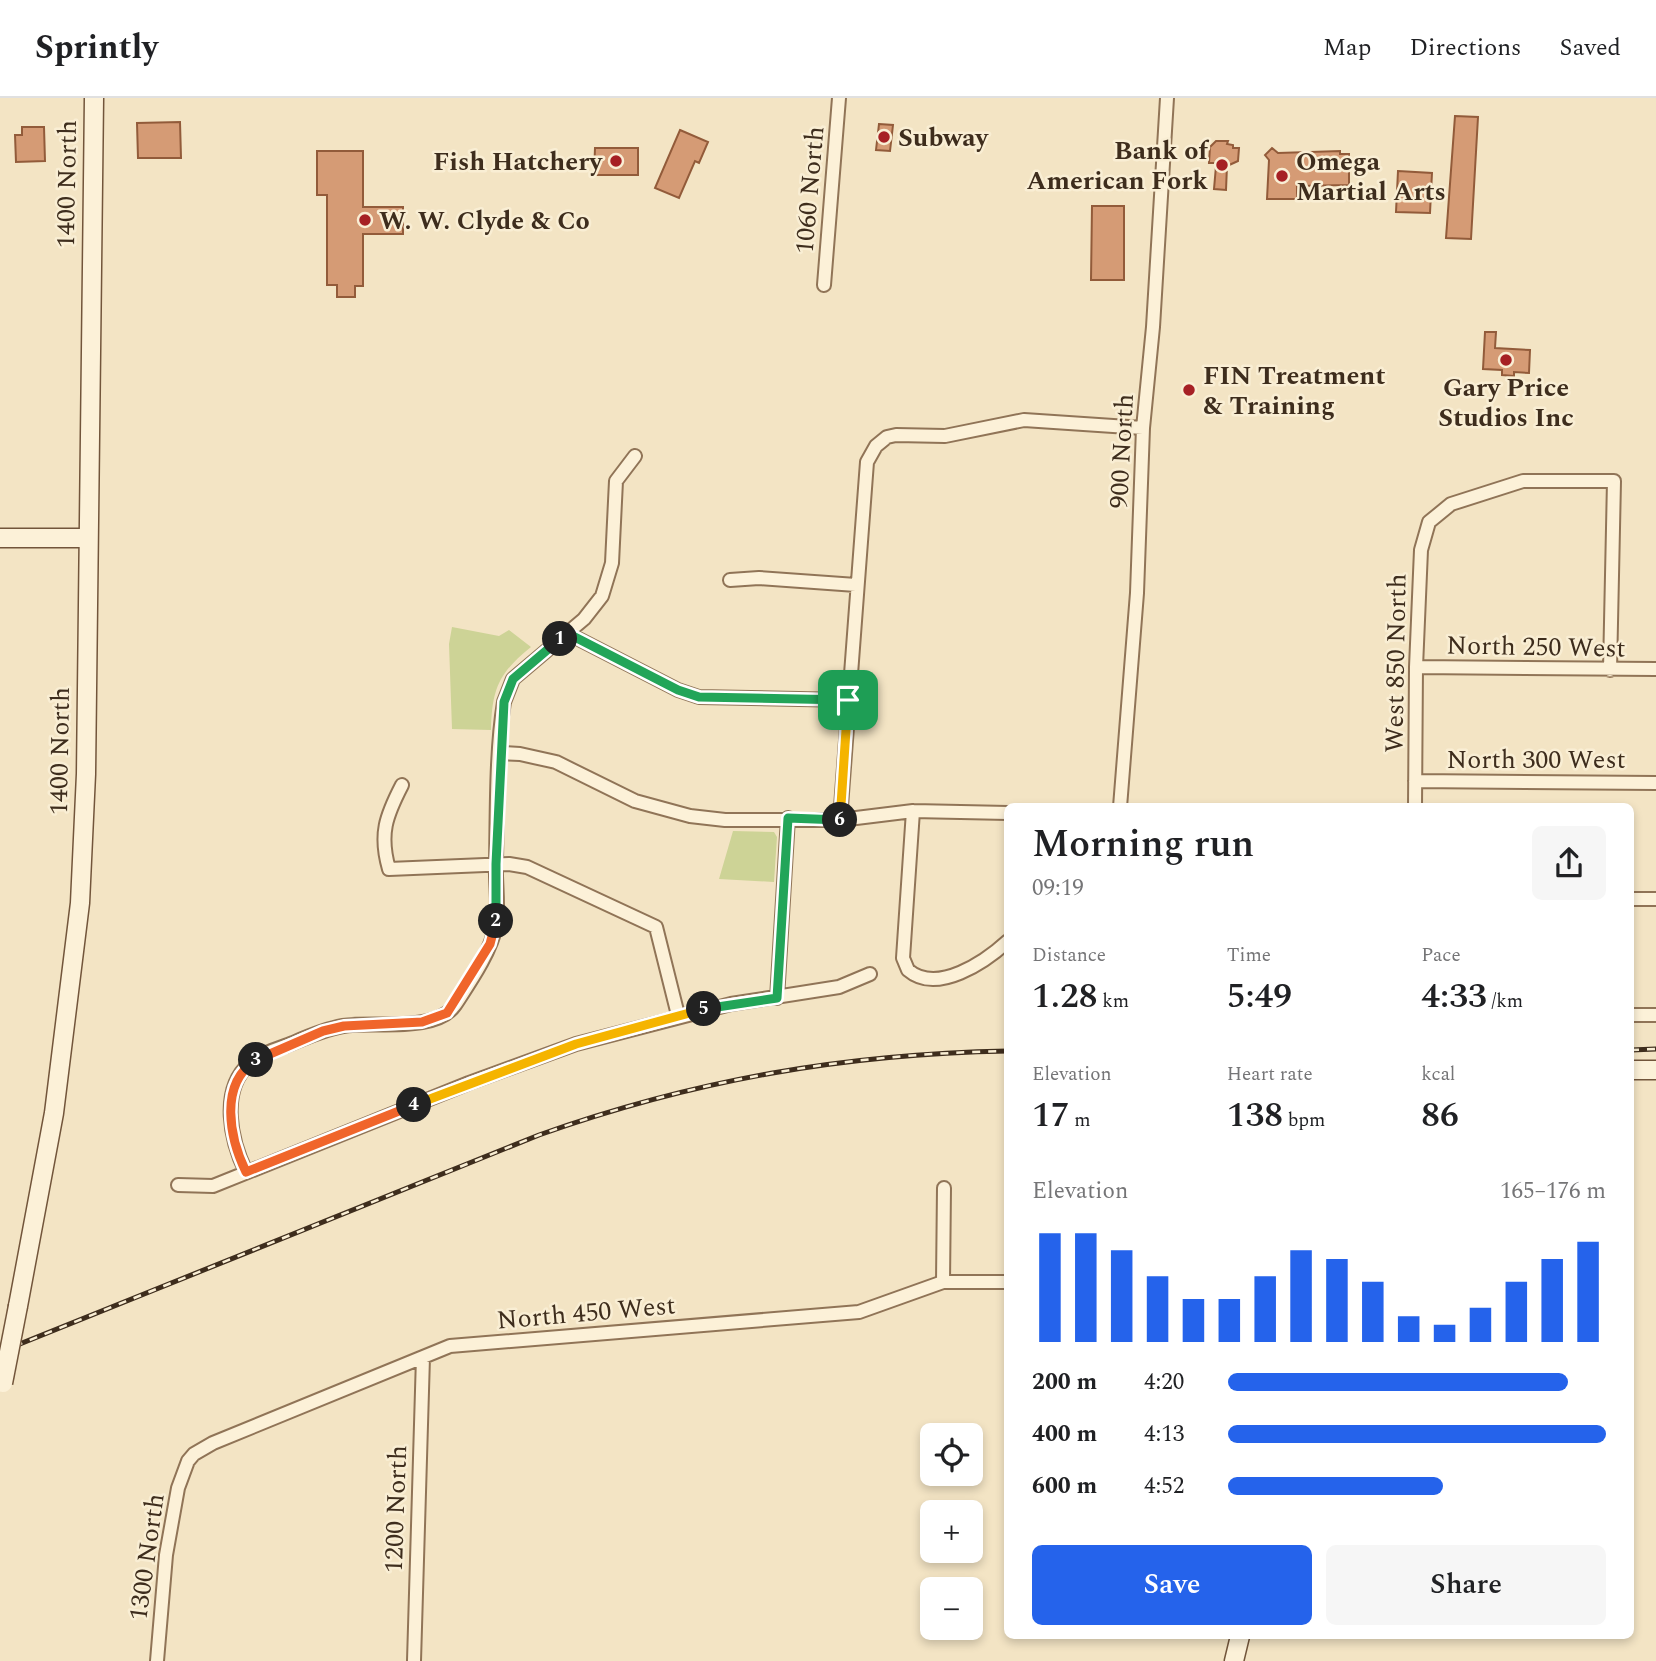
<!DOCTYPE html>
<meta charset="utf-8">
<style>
:root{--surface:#fff;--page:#f6f6f6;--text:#202124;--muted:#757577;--line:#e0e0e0;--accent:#2563eb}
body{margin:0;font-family:Spectral,serif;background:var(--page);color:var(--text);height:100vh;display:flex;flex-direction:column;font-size:26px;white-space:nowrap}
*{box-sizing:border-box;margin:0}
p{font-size:23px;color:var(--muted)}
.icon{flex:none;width:38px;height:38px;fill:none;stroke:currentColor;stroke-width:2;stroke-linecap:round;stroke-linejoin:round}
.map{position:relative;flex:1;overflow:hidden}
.drawer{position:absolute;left:1004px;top:705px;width:630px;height:836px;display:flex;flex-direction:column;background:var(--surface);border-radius:10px;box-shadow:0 4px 10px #0003}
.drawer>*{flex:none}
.tools{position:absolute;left:920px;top:1325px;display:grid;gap:14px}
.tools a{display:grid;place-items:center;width:63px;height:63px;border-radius:10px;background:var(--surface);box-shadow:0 4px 10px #0003;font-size:35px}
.pin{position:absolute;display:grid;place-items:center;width:60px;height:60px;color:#fff;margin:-30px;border-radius:14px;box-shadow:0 4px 10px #0006}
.km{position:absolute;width:35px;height:35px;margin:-18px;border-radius:50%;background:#222;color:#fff;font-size:19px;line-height:35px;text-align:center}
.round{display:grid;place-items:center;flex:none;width:74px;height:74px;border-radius:10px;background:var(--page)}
.headline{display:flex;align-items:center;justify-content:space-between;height:119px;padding:0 28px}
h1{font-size:38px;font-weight:600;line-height:52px}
.metrics{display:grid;grid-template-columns:repeat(3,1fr);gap:10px;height:119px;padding:7px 28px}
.metrics div{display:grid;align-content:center}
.metrics b{font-size:35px;font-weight:600}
.metrics small{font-size:19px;font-weight:400}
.metrics p{font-size:19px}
.chart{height:196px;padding:14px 28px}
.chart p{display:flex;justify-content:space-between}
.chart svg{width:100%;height:126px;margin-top:7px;stroke:var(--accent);stroke-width:6}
.button{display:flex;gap:14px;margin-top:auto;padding:14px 28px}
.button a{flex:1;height:80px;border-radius:10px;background:var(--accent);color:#fff;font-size:28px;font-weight:600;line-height:80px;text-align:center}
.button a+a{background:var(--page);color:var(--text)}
ul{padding:0 28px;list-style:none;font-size:23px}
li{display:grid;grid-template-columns:112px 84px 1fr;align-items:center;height:52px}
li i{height:18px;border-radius:9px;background:var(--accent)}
header{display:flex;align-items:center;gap:42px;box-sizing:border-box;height:98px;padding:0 35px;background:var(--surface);border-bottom:2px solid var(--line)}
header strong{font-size:33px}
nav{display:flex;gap:38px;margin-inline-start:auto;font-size:24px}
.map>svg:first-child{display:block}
.green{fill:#cdd396}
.building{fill:#d59b75;stroke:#925b3a;stroke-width:2}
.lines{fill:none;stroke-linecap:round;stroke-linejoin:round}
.street-casing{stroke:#907457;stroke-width:16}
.secondary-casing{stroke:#72553b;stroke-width:21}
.street{stroke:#fcf1d8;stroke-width:12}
.secondary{stroke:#fcf1d8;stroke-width:18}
.rail-casing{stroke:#3e2d1d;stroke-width:5}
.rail{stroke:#f9eed4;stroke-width:2.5;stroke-dasharray:8;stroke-linecap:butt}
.secondary-bridge-casing{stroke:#72553b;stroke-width:21;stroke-linecap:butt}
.secondary-bridge{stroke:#fcf1d8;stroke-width:18}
.split-1-casing{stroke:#fff;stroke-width:14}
.split-2-casing{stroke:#fff;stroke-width:14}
.split-3-casing{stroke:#fff;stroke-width:14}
.split-4-casing{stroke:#fff;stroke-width:14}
.split-5-casing{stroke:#fff;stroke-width:14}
.split-6-casing{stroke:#fff;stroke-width:14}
.split-7-casing{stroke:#fff;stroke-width:14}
.split-1{stroke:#22a559;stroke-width:9}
.split-2{stroke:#22a559;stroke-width:9}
.split-3{stroke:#f0652b;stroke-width:9}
.split-4{stroke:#f0652b;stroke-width:9}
.split-5{stroke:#f5b400;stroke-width:9}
.split-6{stroke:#22a559;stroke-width:9}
.split-7{stroke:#f5b400;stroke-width:9}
.poi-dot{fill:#a62024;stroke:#f9eed4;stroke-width:2.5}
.labels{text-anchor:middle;stroke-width:5;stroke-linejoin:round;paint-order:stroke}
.poi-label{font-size:26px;font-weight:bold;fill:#3e2d1d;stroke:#f9eed4;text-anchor:start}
.street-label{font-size:26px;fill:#3e2d1d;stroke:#f9eed4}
</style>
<header>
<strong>Sprintly</strong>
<nav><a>Map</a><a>Directions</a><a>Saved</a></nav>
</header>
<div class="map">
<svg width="1656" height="1563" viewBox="0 0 1656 1563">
<rect width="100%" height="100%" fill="#f3e4c4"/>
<!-- green -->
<path class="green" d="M452 529 499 538 509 532 531 549C499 575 492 590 491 632L452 631 449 546Z
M733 733 774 734 777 739 774 784 719 781Z"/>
<!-- building -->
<path class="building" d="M1455 18 1478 19 1471 141 1446 140Z
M180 24 181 60H138L137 25Z
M879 26 893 27 890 53 876 52Z
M22 29H44L45 63 16 64 15 37H22Z
M680 32 708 44 699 65 695 63 679 100 655 90Z
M1216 43H1228L1227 46 1233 47V50H1239L1238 63 1227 68 1226 92 1214 91 1216 68 1215 65H1209L1210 49Z
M595 50H638V77H594Z
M1272 50 1278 55 1340 53V56H1349V87L1297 88V101H1267L1269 62 1265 57Z
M317 53H363V109H403V136H363V188H355V199H337V187H327V97H317Z
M1398 73 1432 75 1430 115 1396 114Z
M1092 108H1124V182H1091Z
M1485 234H1496L1495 250 1530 252 1529 275 1514 274V278L1502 277V272L1483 271Z"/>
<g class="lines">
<!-- street casing -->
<g class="street-casing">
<path id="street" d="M824 187 839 0
M730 482 759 480 856 487
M567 535 678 592 699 599 848 602
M1416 569 1656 571
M501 655 520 656 556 664 635 703 690 718 725 722H840L913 713 1008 715
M1415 683 1656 685
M402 687C386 718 379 736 389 771L509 766 527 769 656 829 678 917
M1120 709 1137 495 1143 330 1153 229 1167 0
M1415 709 1416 569 1421 452 1429 424 1451 406 1523 383H1614L1610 572
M913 713 903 860 908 872C937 897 985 864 1008 843
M840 722 867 364 876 348 887 339 896 337 945 338 1024 322 1143 330
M1631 801H1656
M777 900 788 720
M1631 917H1656
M246 1074C231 1043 219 992 250 965 262 955 278 951 293 945 309 938 326 931 343 928 373 923 436 935 455 907 470 884 491 854 496 827 499 806 495 784 496 763 497 713 496 653 504 604L513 581 584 521 602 498 612 465 616 383 635 358
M178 1087 213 1088 469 985 576 946 731 906 839 889 870 876
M943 1184 944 1090
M157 1563 166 1457 178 1390 188 1363 194 1356 213 1345 450 1248 859 1214 943 1184H1008
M414 1563 423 1259"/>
</g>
<!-- secondary casing -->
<g class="secondary-casing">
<path id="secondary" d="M0 440H87
M1631 972H1656
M18 1208 54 1015 80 805 86 676 94 0
M1234 1563 1240 1538"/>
</g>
<!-- street -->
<use href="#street" class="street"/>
<!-- secondary -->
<use href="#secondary" class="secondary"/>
<!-- rail casing -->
<g class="rail-casing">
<path id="rail" d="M1631 952 1656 951
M0 1254 539 1037C694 982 843 956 1008 953"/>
</g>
<!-- rail -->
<use href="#rail" class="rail"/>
<!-- secondary-bridge casing -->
<g class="secondary-bridge-casing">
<path id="secondary-bridge" d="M3 1285 18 1208"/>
</g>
<!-- secondary-bridge -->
<use href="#secondary-bridge" class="secondary-bridge"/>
</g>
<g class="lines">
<!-- split-1 casing -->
<g class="split-1-casing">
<path id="split-1" d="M560 541 567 535 678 592 699 599 848 602"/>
</g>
<!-- split-2 casing -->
<g class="split-2-casing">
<path id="split-2" d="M496 823V766L504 604 513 581 560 541"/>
</g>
<!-- split-3 casing -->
<g class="split-3-casing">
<path id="split-3" d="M256 962 323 933 344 928 422 924 447 915 490 846 496 823"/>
</g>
<!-- split-4 casing -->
<g class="split-4-casing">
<path id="split-4" d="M256 962C218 986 230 1041 246 1074L414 1007"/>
</g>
<!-- split-5 casing -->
<g class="split-5-casing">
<path id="split-5" d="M414 1007 576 946 704 911"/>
</g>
<!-- split-6 casing -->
<g class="split-6-casing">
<path id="split-6" d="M704 911 777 900 788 720 840 722"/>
</g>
<!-- split-7 casing -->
<g class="split-7-casing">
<path id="split-7" d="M840 722 848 602"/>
</g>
<!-- split-1 -->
<use href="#split-1" class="split-1"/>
<!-- split-2 -->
<use href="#split-2" class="split-2"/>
<!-- split-3 -->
<use href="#split-3" class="split-3"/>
<!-- split-4 -->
<use href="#split-4" class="split-4"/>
<!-- split-5 -->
<use href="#split-5" class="split-5"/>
<!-- split-6 -->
<use href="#split-6" class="split-6"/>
<!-- split-7 -->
<use href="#split-7" class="split-7"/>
</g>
<!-- markers -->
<g class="poi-dot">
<circle cx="884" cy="39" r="7"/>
<circle cx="616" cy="63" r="7"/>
<circle cx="1222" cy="67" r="7"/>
<circle cx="1282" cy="78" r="7"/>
<circle cx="365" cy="122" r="7"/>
<circle cx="1506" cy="262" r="7"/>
<circle cx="1189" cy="292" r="7"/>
</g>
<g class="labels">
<!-- poi labels -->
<g class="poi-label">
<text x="898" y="48">Subway</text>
<text x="1208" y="61" text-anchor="end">Bank of<tspan x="1208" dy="30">American Fork</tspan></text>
<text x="602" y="72" text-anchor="end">Fish Hatchery</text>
<text x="1296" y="72">Omega<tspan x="1296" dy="30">Martial Arts</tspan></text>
<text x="379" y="131">W. W. Clyde &amp; Co</text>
<text x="1203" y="286">FIN Treatment<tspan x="1203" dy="30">&amp; Training</tspan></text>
<text x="1506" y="298" text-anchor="middle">Gary Price<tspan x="1506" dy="30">Studios Inc</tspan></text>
</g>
<!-- street labels -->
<g class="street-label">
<text transform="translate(66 86) rotate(-89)" y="9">1400 North</text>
<text transform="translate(809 92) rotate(-85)" y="9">1060 North</text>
<text transform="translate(1121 353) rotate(-87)" y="9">900 North</text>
<text transform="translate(1536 548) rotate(1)" y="9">North 250 West</text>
<text transform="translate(1395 565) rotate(-89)" y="9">West 850 North</text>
<text transform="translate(59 653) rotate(-89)" y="9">1400 North</text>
<text x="1536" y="670">North 300 West</text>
<text transform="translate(586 1214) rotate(-5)" y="9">North 450 West</text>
<text transform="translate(395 1411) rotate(-88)" y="9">1200 North</text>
<text transform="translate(146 1459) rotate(-82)" y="9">1300 North</text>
</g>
</g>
</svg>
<div class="tools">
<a><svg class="icon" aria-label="locate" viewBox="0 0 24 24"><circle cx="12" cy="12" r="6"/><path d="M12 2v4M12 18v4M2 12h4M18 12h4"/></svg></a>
<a>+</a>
<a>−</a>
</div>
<div class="pin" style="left:848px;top:602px;background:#1e9e55"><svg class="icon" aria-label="arrive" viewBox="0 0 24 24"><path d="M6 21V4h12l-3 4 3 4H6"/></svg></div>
<b class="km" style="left:560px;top:541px">1</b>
<b class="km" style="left:496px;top:823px">2</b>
<b class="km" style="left:256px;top:962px">3</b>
<b class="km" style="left:414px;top:1007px">4</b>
<b class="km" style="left:704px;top:911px">5</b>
<b class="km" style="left:840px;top:722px">6</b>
<section class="drawer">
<div class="headline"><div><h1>Morning run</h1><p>09:19</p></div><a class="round"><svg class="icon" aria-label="share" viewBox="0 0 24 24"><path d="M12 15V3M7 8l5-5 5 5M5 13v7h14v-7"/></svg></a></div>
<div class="metrics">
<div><p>Distance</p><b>1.28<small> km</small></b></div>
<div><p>Time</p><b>5:49</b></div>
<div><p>Pace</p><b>4:33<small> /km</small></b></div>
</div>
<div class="metrics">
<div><p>Elevation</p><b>17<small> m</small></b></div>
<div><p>Heart rate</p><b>138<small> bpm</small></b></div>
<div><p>kcal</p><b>86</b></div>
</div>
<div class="chart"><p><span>Elevation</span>165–176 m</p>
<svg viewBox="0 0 160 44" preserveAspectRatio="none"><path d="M5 44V6M15 44V6M25 44V12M35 44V21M45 44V29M55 44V29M65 44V21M75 44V12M85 44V15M95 44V23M105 44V35M115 44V38M125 44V32M135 44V23M145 44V15M155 44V9"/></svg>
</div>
<ul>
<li><b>200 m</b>4:20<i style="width:90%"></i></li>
<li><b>400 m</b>4:13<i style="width:100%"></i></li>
<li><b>600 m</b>4:52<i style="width:57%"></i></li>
</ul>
<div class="button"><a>Save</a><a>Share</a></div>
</section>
</div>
